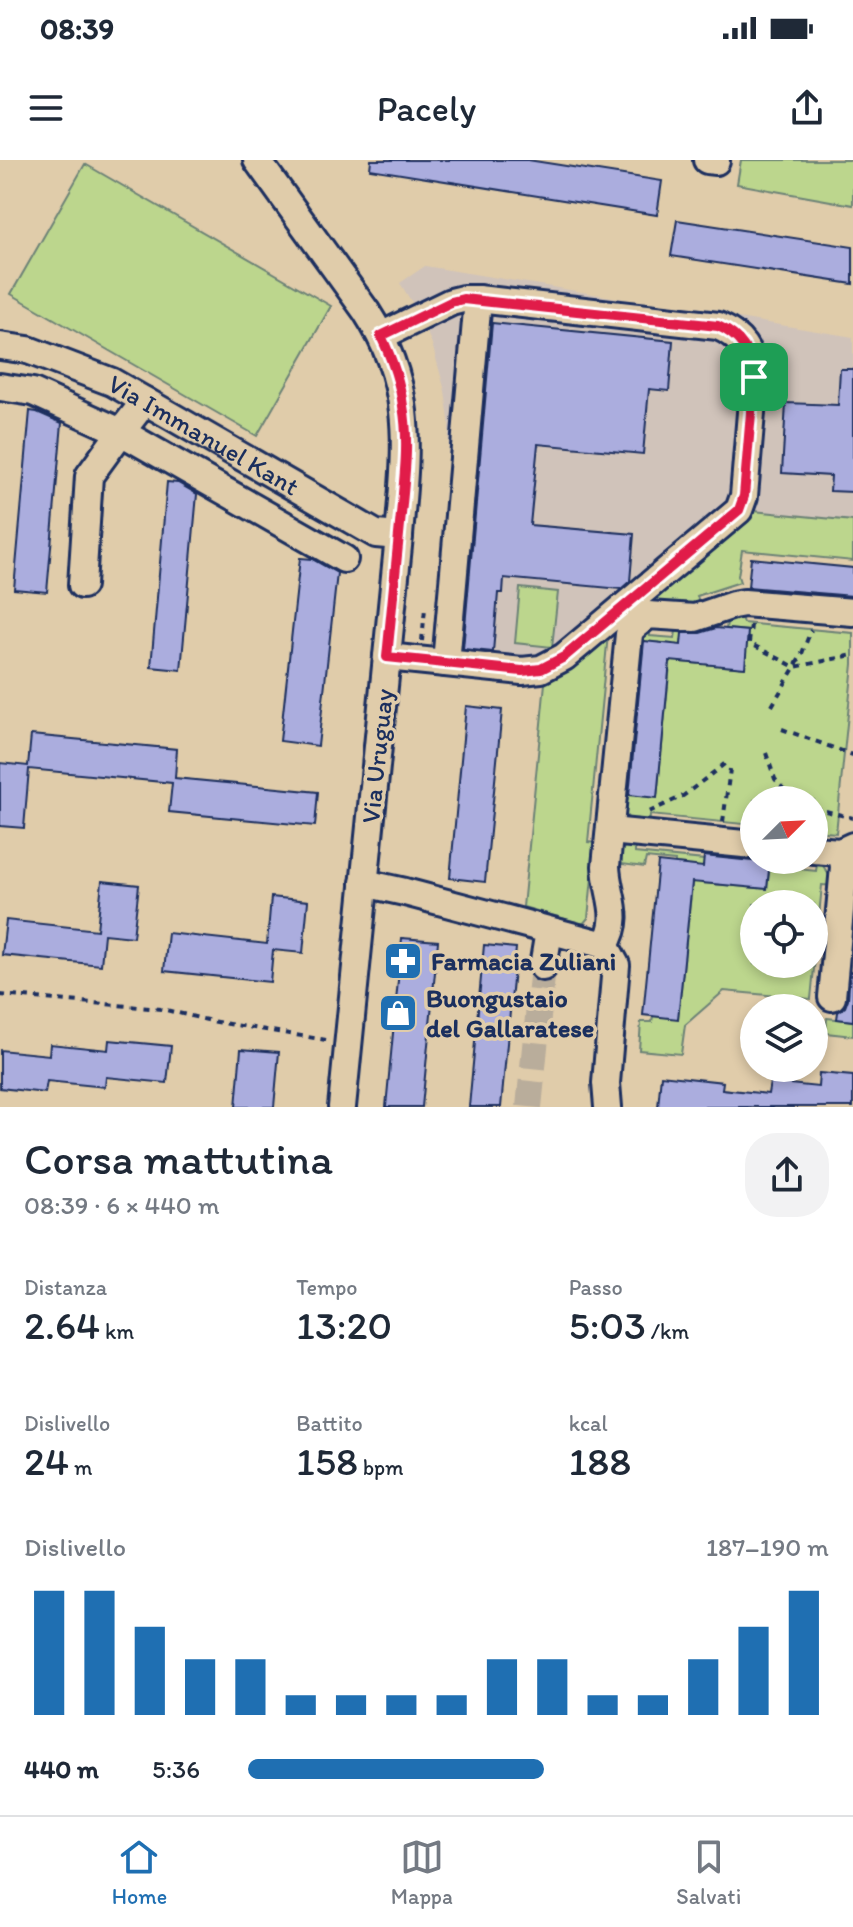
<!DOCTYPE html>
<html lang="it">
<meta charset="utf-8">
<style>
:root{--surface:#fff;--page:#f2f2f3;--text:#1f2937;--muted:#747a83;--line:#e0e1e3;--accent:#1f6fb2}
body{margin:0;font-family:Itim,sans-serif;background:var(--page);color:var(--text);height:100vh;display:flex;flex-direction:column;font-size:30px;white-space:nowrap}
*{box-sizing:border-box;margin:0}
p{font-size:26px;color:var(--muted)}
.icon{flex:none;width:44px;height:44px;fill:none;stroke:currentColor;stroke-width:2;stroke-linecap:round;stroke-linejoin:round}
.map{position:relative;height:947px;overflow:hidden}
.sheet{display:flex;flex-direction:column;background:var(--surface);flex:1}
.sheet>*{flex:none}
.needle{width:52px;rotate:66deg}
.tools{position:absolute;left:740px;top:626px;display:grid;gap:16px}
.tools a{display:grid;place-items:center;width:88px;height:88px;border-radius:50%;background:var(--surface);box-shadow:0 4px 12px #0003;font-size:40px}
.pin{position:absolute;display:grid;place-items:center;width:68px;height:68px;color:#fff;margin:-34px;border-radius:16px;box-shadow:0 4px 12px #0006}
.round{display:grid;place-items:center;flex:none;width:84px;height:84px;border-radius:32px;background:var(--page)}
.summary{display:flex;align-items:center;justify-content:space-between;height:136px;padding:0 24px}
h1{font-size:44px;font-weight:600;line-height:60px}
.stats{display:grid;grid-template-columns:repeat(3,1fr);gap:12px;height:136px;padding:8px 24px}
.stats div{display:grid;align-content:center}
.stats b{font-size:40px;font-weight:600}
.stats small{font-size:22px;font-weight:400}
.stats p{font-size:22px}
.chart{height:224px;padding:16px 24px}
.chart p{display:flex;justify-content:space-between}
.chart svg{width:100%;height:144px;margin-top:8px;stroke:var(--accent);stroke-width:6}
ul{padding:0 24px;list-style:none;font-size:26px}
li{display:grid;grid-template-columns:128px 96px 1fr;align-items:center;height:60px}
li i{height:20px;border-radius:10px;background:var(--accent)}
.status{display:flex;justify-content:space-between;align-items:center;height:56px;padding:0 40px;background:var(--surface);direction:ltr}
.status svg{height:22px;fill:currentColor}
header{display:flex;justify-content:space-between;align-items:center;height:104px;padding:0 24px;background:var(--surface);font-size:36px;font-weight:600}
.tabs{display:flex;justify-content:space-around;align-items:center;height:112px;border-top:2px solid var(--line);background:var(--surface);font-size:22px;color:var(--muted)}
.tabs a{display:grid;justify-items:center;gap:4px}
.tabs .active{color:var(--accent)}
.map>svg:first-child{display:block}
.built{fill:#d0c3ba}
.green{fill:#bcd68d;stroke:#6c8276;stroke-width:2;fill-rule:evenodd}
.building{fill:#abadde;stroke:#1b2f5e;stroke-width:2}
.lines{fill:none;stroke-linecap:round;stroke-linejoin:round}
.minor-tunnel{stroke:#b9ad9b;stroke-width:26;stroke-dasharray:26 13;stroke-linecap:butt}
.minor-casing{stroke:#1b2f5e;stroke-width:32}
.path{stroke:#1b2f5e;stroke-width:4;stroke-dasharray:6 6;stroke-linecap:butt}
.minor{stroke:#e0ccaa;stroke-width:26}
.route-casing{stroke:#fff;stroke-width:16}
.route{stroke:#e11d48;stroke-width:10}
.labels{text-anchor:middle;stroke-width:7;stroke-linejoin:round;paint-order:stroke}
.street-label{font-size:26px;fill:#1b2f5e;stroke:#e0ccaa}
.poi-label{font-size:26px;font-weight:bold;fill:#1b2f5e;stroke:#e0ccaa;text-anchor:start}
</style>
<div class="status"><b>08:39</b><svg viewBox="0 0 49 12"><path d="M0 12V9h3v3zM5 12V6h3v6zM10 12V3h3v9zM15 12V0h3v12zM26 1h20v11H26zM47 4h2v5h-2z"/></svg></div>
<header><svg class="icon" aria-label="menu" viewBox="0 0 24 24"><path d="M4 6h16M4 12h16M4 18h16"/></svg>Pacely<svg class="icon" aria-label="share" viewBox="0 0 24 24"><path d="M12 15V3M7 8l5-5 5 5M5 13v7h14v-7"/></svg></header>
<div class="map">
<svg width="853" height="947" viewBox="0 0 853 947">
<rect width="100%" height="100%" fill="#e0ccaa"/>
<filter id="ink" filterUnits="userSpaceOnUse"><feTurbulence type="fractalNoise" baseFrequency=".0125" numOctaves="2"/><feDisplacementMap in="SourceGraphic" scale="16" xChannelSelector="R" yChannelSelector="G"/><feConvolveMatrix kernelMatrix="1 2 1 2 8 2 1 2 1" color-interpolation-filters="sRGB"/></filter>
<g filter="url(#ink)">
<!-- built -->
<path class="built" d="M425 106 853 177V361L753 351 545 523 429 512 448 314 449 260 445 231 432 184 416 149 400 123Z"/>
<!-- green -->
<path class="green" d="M741 0H853V45L737 24Z
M85 4 331 146 257 276 11 134Z
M753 351 853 361V401L742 390 738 416 740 422 697 436 701 449 622 474H608L588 682 597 683 595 687 588 758 583 764 523 747 545 523Z
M520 428 558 432 552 487 515 483Z
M739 451 743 463 853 473V504L836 673 814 671V640H754V665L650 655 649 667 635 666 619 647 620 634 657 637 672 484 635 480 650 463V476L675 478 677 464H683L680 502 744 508 748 471 726 469 728 456Z
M635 680V693L704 700 702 723 767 729 770 706 816 711 818 698 836 726 822 725 811 839 724 831 685 865 681 894 639 890 641 862H652L653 856 678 858 694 706 675 704V701L646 698 644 707 614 703 615 694ZM754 744H814V804H754Z
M827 858 853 861V876L826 873Z"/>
<!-- building -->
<path class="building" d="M371 0H528L662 21 657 55 370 9Z
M677 60 853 87V124L671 96Z
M492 163 673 181 669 231 649 229 643 294 538 284 530 365 634 374 630 421 621 429 504 418 503 433H498L493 492 463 489Z
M840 209H853V332L830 331 831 316 782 313 786 243 838 245Z
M30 251 37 252 62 263 47 432 14 429Z
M167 322 178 323 197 334 181 510 151 507Z
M300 398 312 399 337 413 318 586 280 581Z
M751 398 853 408V436L748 427Z
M716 468 748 471 745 508 670 501 657 638 629 635 644 481 681 485 682 473H700Z
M466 546 502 550 485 722 450 718Z
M31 575 177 589 175 618 318 632 315 666 169 652 172 623 29 609 24 668 0 666V603L28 606Z
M704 696 752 701 770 700 767 729 692 722 678 859 643 855 658 702 703 707Z
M102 721 139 725 133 777 104 774 101 805 2 795 6 760 97 770Z
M271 737 308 741 303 793 273 790 270 822 164 811 168 773 267 784Z
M402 778 438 781 422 947H386Z
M484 785 516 788 501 947H469Z
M850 811 853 812V861L837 859 838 852 845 847 848 839Z
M109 880 171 886 167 923 106 917 105 927 47 921 45 933 0 928V890L49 895 50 884 108 890Z
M241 889 279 892 274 947H236Z
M819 913 853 916V947H658L661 915 723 922 722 929 768 934 770 922 818 927Z"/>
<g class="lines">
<!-- minor-tunnel -->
<path class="minor-tunnel" d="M529 947 543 807"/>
<!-- minor casing -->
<g class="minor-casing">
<g id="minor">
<path d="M257 0 366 151C416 228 406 290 399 376L342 947"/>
<path d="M707 0 716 1"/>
<path d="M381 176 451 142 463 139H478L718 166C741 176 752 193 754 217L744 336 739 350 564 497 541 509 522 511 387 497"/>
<path id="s1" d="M0 186 28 190 112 222 376 374 399 376"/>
<path d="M0 227 33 232 121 272 145 241"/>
<path d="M82 425 89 316 121 272 344 399"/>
<path d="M446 503 478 139"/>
<path d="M610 671 754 685"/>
<path d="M814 690 840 692 853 686"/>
<path d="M364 723 405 732 605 785 616 805 606 923 608 947"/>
<path d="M605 785C623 756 607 736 606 706L629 474 632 468 648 455 695 458 733 445 744 443 853 452"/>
<path d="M543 807 549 771"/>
<path d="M832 837 844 707 842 692"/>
</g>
</g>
<!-- path -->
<path class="path" d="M751 465 749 483 795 507 853 495
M422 481 425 448
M772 546 801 496 811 470
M782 569 853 595
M766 593 775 619 793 640
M814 648 853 658
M649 652 683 636 727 602
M723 662 730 609
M0 835 162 849 211 861 326 880"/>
<!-- minor -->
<use href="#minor" class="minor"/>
</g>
</g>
<g class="lines" filter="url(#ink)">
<!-- route casing -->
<g class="route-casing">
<path id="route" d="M463 139 718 166C741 176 751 193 754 217L744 336 739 350 564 497 541 509 522 511 387 497C392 446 397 395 402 344 405 312 409 279 403 246 400 222 392 199 381 176L451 142Z"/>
</g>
<!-- route -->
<use href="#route" class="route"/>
</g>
<!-- icons -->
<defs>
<g id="pharmacy-square" transform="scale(2)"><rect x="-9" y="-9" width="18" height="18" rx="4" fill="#1f6fb2" stroke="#e0ccaa"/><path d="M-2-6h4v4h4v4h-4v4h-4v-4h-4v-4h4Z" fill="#fff"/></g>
<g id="shop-square" transform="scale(2)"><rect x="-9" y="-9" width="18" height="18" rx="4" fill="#1f6fb2" stroke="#e0ccaa"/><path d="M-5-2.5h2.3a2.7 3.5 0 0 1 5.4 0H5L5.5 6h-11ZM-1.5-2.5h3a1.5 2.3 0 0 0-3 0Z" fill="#fff"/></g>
</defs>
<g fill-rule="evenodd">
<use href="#pharmacy-square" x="403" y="801"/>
<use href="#shop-square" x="398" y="853"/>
</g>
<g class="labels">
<!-- street labels -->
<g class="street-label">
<text dy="9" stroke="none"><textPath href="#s1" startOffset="224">Via Immanuel Kant</textPath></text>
<text transform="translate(377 596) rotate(-84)" y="9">Via Uruguay</text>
</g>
<!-- poi labels -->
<g class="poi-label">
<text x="431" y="810">Farmacia Zuliani</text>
<text x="426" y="847">Buongustaio<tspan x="426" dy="30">del Gallaratese</tspan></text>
</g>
</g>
</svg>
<div class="tools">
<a><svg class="needle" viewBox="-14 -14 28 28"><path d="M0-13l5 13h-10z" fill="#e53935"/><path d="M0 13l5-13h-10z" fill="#747a83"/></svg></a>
<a><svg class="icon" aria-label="locate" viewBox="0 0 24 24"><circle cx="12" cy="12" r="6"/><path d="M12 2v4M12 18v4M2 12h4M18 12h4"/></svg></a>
<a><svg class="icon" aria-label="layers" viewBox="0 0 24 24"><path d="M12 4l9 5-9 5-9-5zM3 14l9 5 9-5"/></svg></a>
</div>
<div class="pin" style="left:754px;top:217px;background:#1e9e55"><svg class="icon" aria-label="arrive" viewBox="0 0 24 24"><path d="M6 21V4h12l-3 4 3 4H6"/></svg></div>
</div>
<section class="sheet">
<div class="summary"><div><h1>Corsa mattutina</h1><p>08:39 · 6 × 440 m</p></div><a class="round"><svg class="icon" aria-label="share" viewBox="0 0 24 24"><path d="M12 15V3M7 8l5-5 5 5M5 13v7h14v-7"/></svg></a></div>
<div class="stats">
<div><p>Distanza</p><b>2.64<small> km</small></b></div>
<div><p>Tempo</p><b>13:20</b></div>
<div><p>Passo</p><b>5:03<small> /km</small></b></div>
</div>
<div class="stats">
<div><p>Dislivello</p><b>24<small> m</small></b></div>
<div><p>Battito</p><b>158<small> bpm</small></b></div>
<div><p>kcal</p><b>188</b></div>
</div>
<div class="chart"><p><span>Dislivello</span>187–190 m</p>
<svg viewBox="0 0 160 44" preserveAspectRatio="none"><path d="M5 44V6M15 44V6M25 44V17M35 44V27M45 44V27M55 44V38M65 44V38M75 44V38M85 44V38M95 44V27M105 44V27M115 44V38M125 44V38M135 44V27M145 44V17M155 44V6"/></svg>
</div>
<ul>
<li><b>440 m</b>5:36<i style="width:51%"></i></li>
</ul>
</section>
<nav class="tabs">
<a class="active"><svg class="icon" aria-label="home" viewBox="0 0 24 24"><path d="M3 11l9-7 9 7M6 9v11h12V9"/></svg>Home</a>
<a><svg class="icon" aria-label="map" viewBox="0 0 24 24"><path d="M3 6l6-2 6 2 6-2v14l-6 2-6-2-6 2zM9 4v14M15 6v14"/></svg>Mappa</a>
<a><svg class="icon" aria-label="saved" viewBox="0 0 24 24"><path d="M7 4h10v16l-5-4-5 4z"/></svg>Salvati</a>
</nav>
